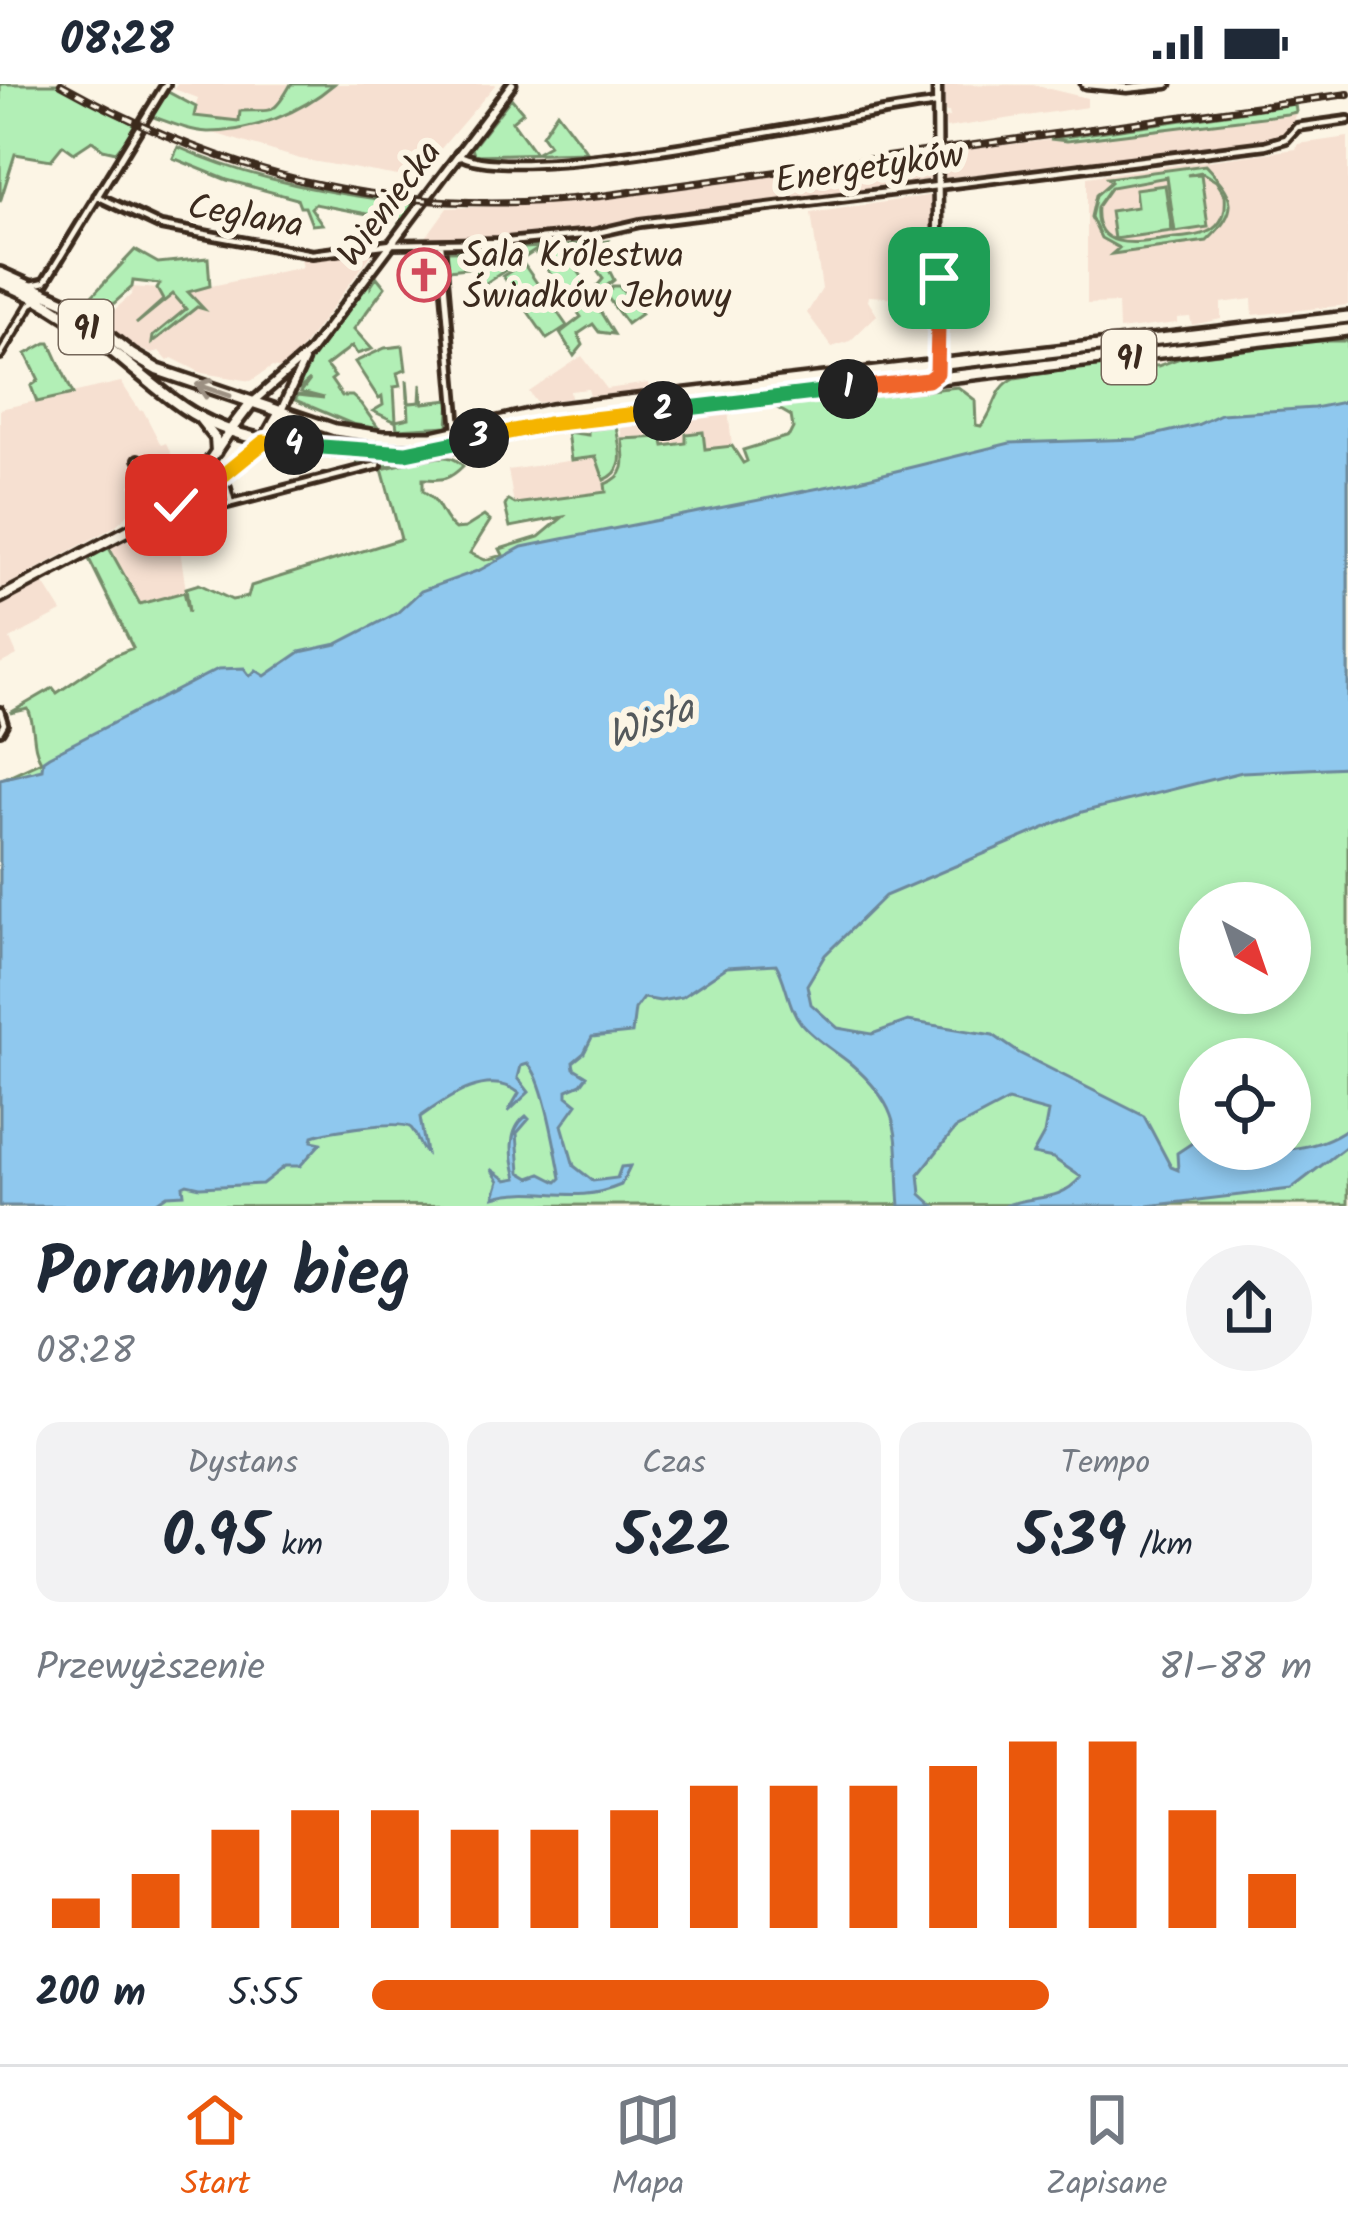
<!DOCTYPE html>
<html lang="pl">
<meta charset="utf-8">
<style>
:root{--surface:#fff;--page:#f2f2f3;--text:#1f2937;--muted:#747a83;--line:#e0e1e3;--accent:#ea580c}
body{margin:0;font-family:Kalam,sans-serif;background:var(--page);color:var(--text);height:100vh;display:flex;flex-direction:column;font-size:45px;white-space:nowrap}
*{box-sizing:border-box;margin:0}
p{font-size:39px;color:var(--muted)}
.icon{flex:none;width:66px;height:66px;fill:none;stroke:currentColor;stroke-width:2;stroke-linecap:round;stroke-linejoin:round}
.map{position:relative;height:1122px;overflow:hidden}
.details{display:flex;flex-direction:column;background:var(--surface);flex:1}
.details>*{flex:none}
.needle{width:78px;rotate:140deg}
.buttons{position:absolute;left:1179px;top:798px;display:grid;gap:24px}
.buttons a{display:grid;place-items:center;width:132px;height:132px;border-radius:50%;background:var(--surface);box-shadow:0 6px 18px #0003;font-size:60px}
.pin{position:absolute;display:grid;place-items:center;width:102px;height:102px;color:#fff;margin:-51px;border-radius:24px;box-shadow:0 6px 18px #0006}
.km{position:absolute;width:60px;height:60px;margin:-30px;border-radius:50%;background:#222;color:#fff;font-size:33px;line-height:60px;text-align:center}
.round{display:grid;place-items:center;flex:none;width:126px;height:126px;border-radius:63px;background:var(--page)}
.head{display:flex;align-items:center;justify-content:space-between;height:204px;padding:0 36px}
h1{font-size:66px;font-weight:700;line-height:90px}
.stats{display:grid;grid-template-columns:repeat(3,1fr);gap:18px;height:204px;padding:12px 36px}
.stats div{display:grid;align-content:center;border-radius:24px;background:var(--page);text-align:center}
.stats b{font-size:60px;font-weight:700}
.stats small{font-size:33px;font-weight:400}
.stats p{font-size:33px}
.chart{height:336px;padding:24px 36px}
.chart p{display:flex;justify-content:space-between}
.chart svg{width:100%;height:216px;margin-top:12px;stroke:var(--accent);stroke-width:6}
ul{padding:0 36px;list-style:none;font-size:39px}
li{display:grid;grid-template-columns:192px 144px 1fr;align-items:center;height:90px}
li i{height:30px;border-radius:15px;background:var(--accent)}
.status{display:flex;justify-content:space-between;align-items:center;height:84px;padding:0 60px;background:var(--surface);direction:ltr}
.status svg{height:33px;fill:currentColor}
.tabs{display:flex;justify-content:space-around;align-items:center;height:168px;border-top:3px solid var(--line);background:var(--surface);font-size:33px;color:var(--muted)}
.tabs a{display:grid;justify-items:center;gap:6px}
.tabs .on{color:var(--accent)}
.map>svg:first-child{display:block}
.built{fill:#f6e0d1}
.green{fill:#b2efb6;stroke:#768c6a;stroke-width:3;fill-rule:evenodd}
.water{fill:#8fc8ee;stroke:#6d899b;stroke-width:3}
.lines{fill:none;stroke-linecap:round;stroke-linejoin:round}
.minor-casing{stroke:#3b2a1e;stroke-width:14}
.tertiary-casing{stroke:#3b2a1e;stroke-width:15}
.secondary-casing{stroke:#3b2a1e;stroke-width:16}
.primary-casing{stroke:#3b2a1e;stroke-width:18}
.minor{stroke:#fcf5e5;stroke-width:4.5}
.tertiary{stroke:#fcf5e5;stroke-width:6}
.secondary{stroke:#fcf5e5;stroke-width:8}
.primary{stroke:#fcf5e5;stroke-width:9}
.rail-casing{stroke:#3b2a1e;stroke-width:8}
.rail{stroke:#fcf5e5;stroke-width:3;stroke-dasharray:9;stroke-linecap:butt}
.oneway{stroke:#9c9082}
.split-1-casing{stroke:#fff;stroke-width:24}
.split-2-casing{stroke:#fff;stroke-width:24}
.split-3-casing{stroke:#fff;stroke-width:24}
.split-4-casing{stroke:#fff;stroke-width:24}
.split-5-casing{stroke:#fff;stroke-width:24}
.split-1{stroke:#f0652b;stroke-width:15}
.split-2{stroke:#22a559;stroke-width:15}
.split-3{stroke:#f5b400;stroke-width:15}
.split-4{stroke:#22a559;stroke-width:15}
.split-5{stroke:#f5b400;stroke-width:15}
.labels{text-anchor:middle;stroke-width:12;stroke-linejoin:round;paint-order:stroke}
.shield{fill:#fcf5e5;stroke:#75675a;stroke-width:3}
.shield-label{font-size:33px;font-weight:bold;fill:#3b2a1e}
.street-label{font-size:36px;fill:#3b2a1e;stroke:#fcf5e5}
.poi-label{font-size:36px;fill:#3b2a1e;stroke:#fcf5e5;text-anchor:start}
.water-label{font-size:39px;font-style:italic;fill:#54595c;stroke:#fcf5e5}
</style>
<div class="status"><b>08:28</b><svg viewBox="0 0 49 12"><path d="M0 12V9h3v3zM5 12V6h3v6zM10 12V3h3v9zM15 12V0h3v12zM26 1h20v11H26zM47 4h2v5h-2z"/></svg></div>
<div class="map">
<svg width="1348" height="1122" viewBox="0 0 1348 1122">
<rect width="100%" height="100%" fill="#fcf5e5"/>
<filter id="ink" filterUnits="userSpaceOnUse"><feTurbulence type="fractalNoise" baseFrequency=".00833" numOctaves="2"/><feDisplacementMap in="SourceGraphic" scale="24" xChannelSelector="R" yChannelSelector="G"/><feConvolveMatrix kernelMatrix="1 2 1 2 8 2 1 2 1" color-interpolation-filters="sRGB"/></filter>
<g filter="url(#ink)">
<!-- built -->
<path class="built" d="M177 0H291L279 21 240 37 193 32 198 14 174 5Z
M334 0H496L415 95 300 75 210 48 277 34 316 15Z
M944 0 1033 1 1087 14V23L946 44 945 34 950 33 949 28H945Z
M1296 28 1292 43 1281 54 944 94 943 68Z
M1348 53V221L1253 231 1252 215 1221 219V235L1192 241 1190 233 1177 234V239L1119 246 1118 219 1087 220V93L1296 65 1298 60Z
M933 69V95L610 140 603 146 500 155 424 156 447 124 578 119Z
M933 111V216L869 212 868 217 877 231 850 257 832 263 807 229 822 205 811 129Z
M363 167 372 170 293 276 282 285 272 283 251 297 202 289 172 274 168 277 159 267 152 270 127 260 102 237 131 211 132 203 187 207 303 183 300 173Z
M582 272 607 305 648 299 649 306 590 312 588 305 570 307 571 314 537 319 529 308Z
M121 298 140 327 143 326 161 361 166 359 176 380 130 401 138 421 114 443 0 505V325Z
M728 326 732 362 705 365 703 348 687 359 663 362 661 353 622 355 620 342 631 338Z
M594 373 602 380 606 408 514 420 508 386Z
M194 435 198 452 187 455 180 465 186 507 140 520 108 462 122 455Z
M43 498 62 528 10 555 17 571 0 580V521Z"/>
<!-- green -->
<path class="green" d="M0 0H58L137 42 116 68 103 65 92 57 74 69 63 61 51 76 15 70 0 118Z
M291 0H334C300 29 253 48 208 48 188 47 169 38 151 32L168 8 196 23 194 32 239 37 240 27C272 25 272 34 291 0Z
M511 14 523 28 512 37 535 69 549 61 542 51 557 28 587 68 474 71 472 64Z
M1295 20 1296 28 1287 30 1067 57 1050 55Z
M178 63C253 97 335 110 414 120L388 155 401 136 392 129 373 131 315 120 311 124 322 140 312 141 305 123H300L297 115 227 96 173 74Z
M1205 81C1235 113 1241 124 1207 157L1112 170 1119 164 1101 154 1091 133 1096 111 1111 98 1107 94ZM1201 88 1216 97 1225 111C1226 124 1225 136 1213 145 1202 153 1181 153 1167 155 1138 159 1093 168 1097 123L1111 103 1167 93 1175 148 1208 143 1201 90 1187 91Z
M1165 101 1172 147 1114 155 1110 127 1137 123 1135 105Z
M608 157C598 169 608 183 614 196L597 210 604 214 613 202H619L641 230 627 240 608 214 595 219 614 250 599 248 593 240 578 250 583 261 574 272 560 249 581 233 536 170 546 162 561 161 592 208 603 195 581 165 569 172 565 162 592 158 595 165H601V158Z
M541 163 477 205 475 185 486 182 448 186 447 167 496 166 497 179 504 178 503 166 508 171 506 165Z
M135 166 158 179 208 174 210 202 188 208 204 225 197 223 152 259 153 252 186 225 173 210 136 240 163 216 157 205 160 200 133 197 132 203 111 222 113 227 102 237 98 232 103 224 89 215 83 219 88 226 80 219 90 214Z
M523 179 567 242 547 255 503 192Z
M371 191V202L377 193 385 203 354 245 372 265 357 270 352 262 326 282 335 293 331 296 342 312H352L361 320 379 345 352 340 295 316 298 311 324 314 301 308 310 296 291 312 309 274Z
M1313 257H1348V1120L0 1122V696L41 677C31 661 36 642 28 625L10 629 53 604 57 609 110 573 133 564 88 473 108 462 140 520 184 508 189 528 186 504 199 500 232 516 248 513 251 502 401 455 382 385 413 377 380 383 379 379 369 380 368 375 357 378 359 373 418 372 455 366 415 375C431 378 448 365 463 382 448 397 442 396 423 395V407C441 416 440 433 455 445L465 444 484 432 490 437 470 469 485 476 503 471 500 465 539 453 563 433 510 443 505 422 508 416 515 420 606 408 605 400C628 392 625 377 622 355L662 353 664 362 686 359V350L703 348 705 365 732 362 743 379 747 377 743 366 789 352 793 344 791 332 774 322 958 303 975 316 976 341 981 342C996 327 993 304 1015 294L1131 276 1120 280 1158 282 1180 274ZM1200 819H1290V909H1200ZM1200 975H1290V1065H1200Z
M46 259H50L73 310 37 318 31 302 39 296 26 270Z
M403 262 406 286 397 289 400 302 394 303 396 337 409 334 407 296 409 319 420 318 421 300 423 319 450 316 448 342 397 345 396 338 373 327 383 321 382 313 379 315 355 278 385 264Z
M935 287 538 338 467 352 536 332Z
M282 336 328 351 378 357 452 356 393 365 272 355Z
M616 342C619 364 629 386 604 396L596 373 571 376 567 348 588 351V346Z"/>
<!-- water -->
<path class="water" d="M1348 317V683L1242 688 1082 728 885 812 825 871 807 901 811 920 838 944 872 950 908 937 993 951 1019 969 1144 1032 1171 1083 1178 1086 1177 1069 1195 1057 1200 1058V1065C1251 1065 1305 1075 1348 1044V1061L1291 1105 1147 1122H1005C1033 1110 1058 1120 1081 1093L1053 1074 1033 1070 1044 1050 1048 1028 1008 1017 955 1045 919 1090 921 1110 934 1122H900C894 1055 908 1029 851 980 834 966 815 956 801 939 787 921 787 899 776 880L727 883 682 913 660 917 643 914 635 925 632 949 592 953 584 969 573 978 574 984 587 992 581 1000 567 1006V1012L577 1020 562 1041 574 1082 593 1097 617 1094 621 1083 630 1082 621 1101C572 1122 541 1100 494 1113L499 1097 491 1085 507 1096 517 1094C511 1072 507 1047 526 1032L529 1035 517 1049 520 1088 530 1094 541 1090 557 1098 561 1094C556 1069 544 994 528 980L521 982 518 994 529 1008 508 1028 519 1009C488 984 446 1015 420 1033L426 1069C418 1062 418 1052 411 1044 401 1035 328 1047 313 1052L312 1057 321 1059 300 1082H285L262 1100 200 1103 187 1100 183 1102 184 1110 167 1111 151 1122H0V695L42 685 43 676 49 672 218 585 244 584 250 592 256 586 265 592 300 568 337 560 397 529 421 507 480 486 522 463 855 397 1010 359 1137 355 1197 341 1221 330 1314 324Z"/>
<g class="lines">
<!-- minor casing -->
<g class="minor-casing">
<path id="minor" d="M458 70C515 106 852 29 937 20
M97 112 161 142 312 170 391 160 507 158 592 150 640 139 1265 61 1286 55 1297 43 1348 36
M441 160 457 346
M32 201 45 198 166 0
M0 271 31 220 37 217
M138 375 162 424
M227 390 225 397 231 419
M146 438 162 437 378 381
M0 627 4 640 0 647"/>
</g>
<!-- tertiary casing -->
<g class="tertiary-casing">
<path id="tertiary" d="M1085 0 1127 4 1167 0
M931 294 939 281 937 0
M254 317 309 269 512 0
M280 329 304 277"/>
</g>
<!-- secondary casing -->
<g class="secondary-casing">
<path id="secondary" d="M200 335 215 354 216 368
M164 423 198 394 229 348
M0 514 200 408 264 358"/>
</g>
<!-- primary casing -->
<g class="primary-casing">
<path id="primary" d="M0 189 67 219 132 271 158 286 335 346 382 353H433L551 326 1348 233
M0 198C73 225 114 272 174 317 224 355 278 360 339 365 366 367 394 371 422 367 464 362 505 346 548 340L1348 246
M229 348 251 319
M264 358 280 329"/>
</g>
<!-- minor -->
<use href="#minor" class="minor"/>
<!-- tertiary -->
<use href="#tertiary" class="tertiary"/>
<!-- secondary -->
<use href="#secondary" class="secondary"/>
<!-- primary -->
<use href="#primary" class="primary"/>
<!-- rail casing -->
<g class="rail-casing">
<path id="rail" d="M61 0C236 97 401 135 601 112L1348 10"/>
</g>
<!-- rail -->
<use href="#rail" class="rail"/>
</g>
<!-- one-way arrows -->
<defs><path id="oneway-shaft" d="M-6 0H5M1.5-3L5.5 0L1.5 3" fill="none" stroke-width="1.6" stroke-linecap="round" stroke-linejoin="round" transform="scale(3)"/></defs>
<use class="oneway" href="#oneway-shaft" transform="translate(213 306) rotate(-161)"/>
</g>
<g class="lines" filter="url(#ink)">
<!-- split-1 casing -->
<g class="split-1-casing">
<path id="split-1" d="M848 305 928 296 937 289 939 194"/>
</g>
<!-- split-2 casing -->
<g class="split-2-casing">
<path id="split-2" d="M663 327 848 305"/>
</g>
<!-- split-3 casing -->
<g class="split-3-casing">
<path id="split-3" d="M479 354 548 340 663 327"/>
</g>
<!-- split-4 casing -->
<g class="split-4-casing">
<path id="split-4" d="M294 361 406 369 479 354"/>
</g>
<!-- split-5 casing -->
<g class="split-5-casing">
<path id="split-5" d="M176 421 216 397 264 358 294 361"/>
</g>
<!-- split-1 -->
<use href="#split-1" class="split-1"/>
<!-- split-2 -->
<use href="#split-2" class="split-2"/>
<!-- split-3 -->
<use href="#split-3" class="split-3"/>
<!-- split-4 -->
<use href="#split-4" class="split-4"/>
<!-- split-5 -->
<use href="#split-5" class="split-5"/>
</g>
<!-- icons -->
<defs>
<g id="church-ring" transform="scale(2.7)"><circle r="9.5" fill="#fcf5e5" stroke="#d1495b" stroke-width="1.5"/><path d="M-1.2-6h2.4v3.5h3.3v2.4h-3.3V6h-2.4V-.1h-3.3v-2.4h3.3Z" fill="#d1495b"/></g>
</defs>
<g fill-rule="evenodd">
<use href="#church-ring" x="424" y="191"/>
</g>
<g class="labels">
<!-- shield labels -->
<g class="shield">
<rect x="59" y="216" width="54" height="54" rx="9"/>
<rect x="1102" y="246" width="54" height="54" rx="9"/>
</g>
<g class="shield-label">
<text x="86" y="255">91</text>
<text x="1129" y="285">91</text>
</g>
<!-- street labels -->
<g class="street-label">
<text transform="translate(869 82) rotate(-8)" y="13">Energetyków</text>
<text transform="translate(388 118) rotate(-53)" y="13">Wieniecka</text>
<text transform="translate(246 130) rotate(10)" y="13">Ceglana</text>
</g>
<!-- poi labels -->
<g class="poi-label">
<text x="463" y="183">Sala Królestwa<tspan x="463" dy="41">Świadków Jehowy</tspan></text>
</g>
<!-- water labels -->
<g class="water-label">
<text transform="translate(650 636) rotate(-20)" y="14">Wisła</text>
</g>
</g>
</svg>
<div class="buttons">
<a><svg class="needle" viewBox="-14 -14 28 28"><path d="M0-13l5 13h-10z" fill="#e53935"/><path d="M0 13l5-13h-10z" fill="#747a83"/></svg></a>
<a><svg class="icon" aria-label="locate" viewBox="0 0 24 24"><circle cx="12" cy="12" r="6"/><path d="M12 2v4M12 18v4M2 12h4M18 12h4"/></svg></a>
</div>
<div class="pin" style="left:939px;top:194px;background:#1e9e55"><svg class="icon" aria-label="arrive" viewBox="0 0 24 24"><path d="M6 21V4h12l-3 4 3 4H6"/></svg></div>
<div class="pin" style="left:176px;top:421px;background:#d93025"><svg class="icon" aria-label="check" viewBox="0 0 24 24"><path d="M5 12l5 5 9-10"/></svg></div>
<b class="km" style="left:848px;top:305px">1</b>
<b class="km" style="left:663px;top:327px">2</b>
<b class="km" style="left:479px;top:354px">3</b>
<b class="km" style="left:294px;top:361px">4</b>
</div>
<section class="details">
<div class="head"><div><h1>Poranny bieg</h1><p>08:28</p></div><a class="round"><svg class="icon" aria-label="share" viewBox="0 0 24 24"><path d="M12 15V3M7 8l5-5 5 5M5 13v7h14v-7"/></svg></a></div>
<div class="stats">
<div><p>Dystans</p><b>0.95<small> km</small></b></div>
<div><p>Czas</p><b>5:22</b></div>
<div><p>Tempo</p><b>5:39<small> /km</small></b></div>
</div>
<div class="chart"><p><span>Przewyższenie</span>81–88 m</p>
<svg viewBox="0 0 160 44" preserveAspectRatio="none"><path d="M5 44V38M15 44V33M25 44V24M35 44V20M45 44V20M55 44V24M65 44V24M75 44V20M85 44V15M95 44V15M105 44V15M115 44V11M125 44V6M135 44V6M145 44V20M155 44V33"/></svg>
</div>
<ul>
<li><b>200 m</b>5:55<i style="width:72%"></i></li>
</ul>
</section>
<nav class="tabs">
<a class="on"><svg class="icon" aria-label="home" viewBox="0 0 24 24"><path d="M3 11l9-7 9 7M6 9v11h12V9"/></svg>Start</a>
<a><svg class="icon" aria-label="map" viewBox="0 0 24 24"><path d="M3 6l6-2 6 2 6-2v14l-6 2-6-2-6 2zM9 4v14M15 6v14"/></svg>Mapa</a>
<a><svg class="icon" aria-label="saved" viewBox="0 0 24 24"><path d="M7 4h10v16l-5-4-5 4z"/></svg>Zapisane</a>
</nav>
